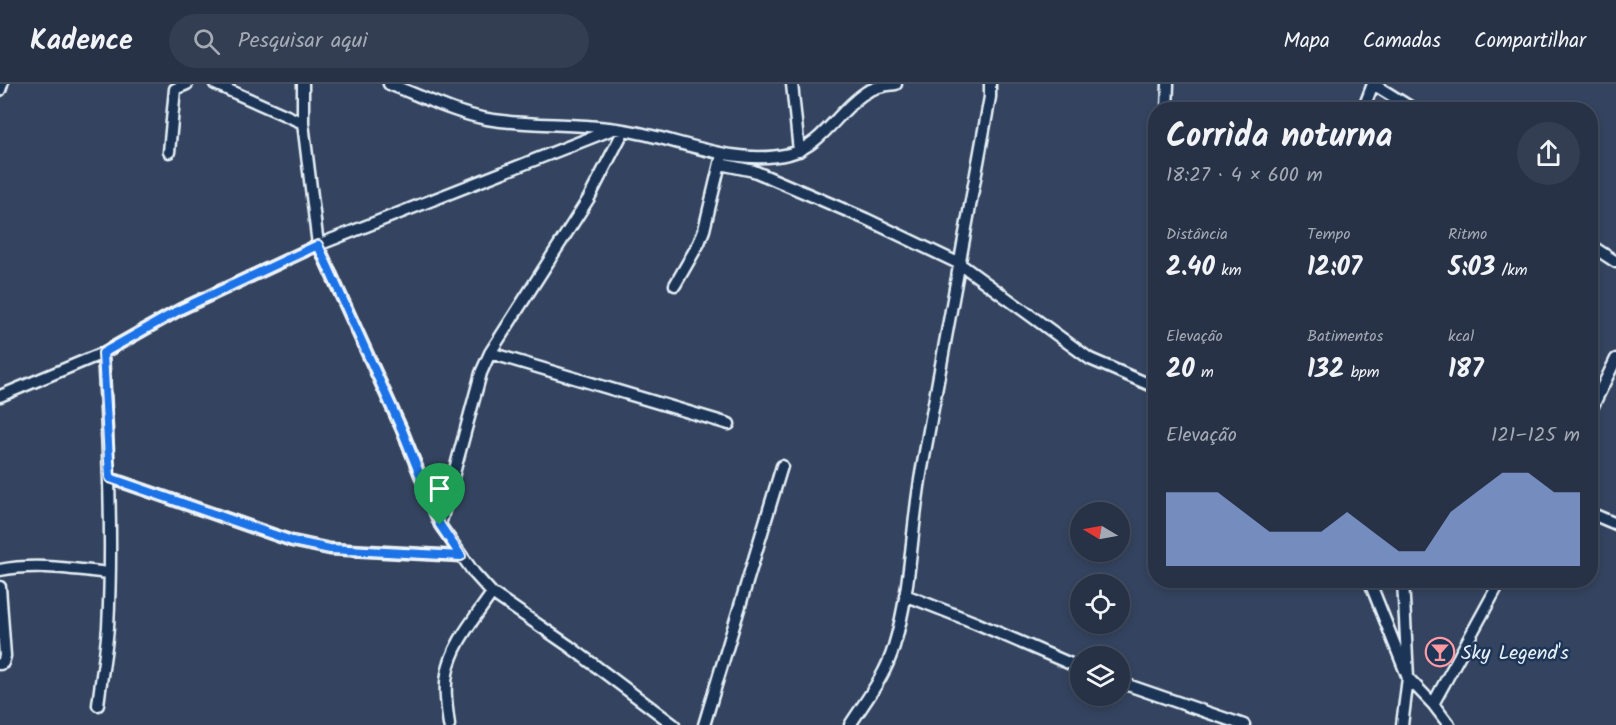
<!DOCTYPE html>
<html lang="pt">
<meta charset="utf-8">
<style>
:root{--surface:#273247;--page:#333e52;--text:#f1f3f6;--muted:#a4aab4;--line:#434d60;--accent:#95b2f1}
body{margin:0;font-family:Kalam,sans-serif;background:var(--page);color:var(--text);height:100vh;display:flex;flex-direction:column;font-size:22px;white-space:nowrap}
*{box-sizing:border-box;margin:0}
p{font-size:20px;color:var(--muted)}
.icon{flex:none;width:33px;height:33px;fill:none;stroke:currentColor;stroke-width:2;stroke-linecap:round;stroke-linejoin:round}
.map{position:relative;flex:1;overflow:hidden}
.sheet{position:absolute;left:1148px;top:18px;width:450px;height:486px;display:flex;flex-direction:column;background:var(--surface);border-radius:24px;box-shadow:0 3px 9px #0003,0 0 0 2px var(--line)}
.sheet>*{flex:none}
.needle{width:39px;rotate:280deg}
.fabs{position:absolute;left:1070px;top:418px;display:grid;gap:12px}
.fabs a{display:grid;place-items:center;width:60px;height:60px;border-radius:50%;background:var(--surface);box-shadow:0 3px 9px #0003,0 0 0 2px var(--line);font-size:30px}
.pin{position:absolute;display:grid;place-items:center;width:51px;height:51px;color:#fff;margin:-62px -26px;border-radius:50% 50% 50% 0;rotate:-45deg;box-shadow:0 0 6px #0007}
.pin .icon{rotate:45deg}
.round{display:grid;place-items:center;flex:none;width:63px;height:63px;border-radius:32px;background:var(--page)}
.head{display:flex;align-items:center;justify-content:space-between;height:102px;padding:0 18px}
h1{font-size:33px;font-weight:800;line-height:45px}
.stats{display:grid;grid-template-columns:repeat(3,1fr);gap:9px;height:102px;padding:6px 18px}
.stats div{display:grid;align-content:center}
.stats b{font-size:26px;font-weight:800}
.stats small{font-size:16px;font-weight:400}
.stats p{font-size:16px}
.chart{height:168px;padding:12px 18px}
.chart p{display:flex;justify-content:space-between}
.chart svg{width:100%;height:108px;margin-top:6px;fill:var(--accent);opacity:.7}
header{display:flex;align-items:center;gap:36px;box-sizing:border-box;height:84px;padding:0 30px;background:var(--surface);border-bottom:2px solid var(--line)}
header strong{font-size:28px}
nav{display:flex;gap:33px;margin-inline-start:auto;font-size:21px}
.search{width:420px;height:54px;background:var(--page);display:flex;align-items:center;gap:15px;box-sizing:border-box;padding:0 21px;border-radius:33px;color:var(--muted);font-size:22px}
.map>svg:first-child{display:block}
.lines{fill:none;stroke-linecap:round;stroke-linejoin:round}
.minor-casing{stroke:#e8f1f8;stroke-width:15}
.minor{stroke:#1d3557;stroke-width:10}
.route-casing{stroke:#fff;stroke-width:12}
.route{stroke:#1a73e8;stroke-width:8}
.labels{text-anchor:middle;stroke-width:5;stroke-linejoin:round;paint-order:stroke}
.poi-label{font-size:20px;fill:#e8f1f8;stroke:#1d3557;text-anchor:start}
</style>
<header>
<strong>Kadence</strong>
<div class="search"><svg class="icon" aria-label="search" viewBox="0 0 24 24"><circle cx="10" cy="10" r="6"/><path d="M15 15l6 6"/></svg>Pesquisar aqui</div>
<nav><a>Mapa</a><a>Camadas</a><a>Compartilhar</a></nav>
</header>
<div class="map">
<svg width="1616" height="641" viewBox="0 0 1616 641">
<rect width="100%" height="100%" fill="#34435f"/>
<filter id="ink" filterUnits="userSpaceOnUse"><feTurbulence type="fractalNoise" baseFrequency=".0167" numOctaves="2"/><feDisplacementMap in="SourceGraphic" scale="12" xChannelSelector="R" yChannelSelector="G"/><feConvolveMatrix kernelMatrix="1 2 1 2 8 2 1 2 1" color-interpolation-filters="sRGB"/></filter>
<g filter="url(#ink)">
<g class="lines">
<!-- minor casing -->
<g class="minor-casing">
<path id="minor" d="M215 0 303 39
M303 0V39L318 161 402 346 440 441 474 489 492 509 569 562 674 641
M389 0C421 12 454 29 487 35 532 43 579 38 623 46 677 54 734 83 789 70 821 62 837 29 862 11 872 3 884 1 896 0
M792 0 799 67
M1373 0 1415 26
M0 6 2 0
M1167 26 1168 0
M1363 26 1373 0
M169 68 175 5 187 0
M720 80 754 87 866 135 960 180 1090 275 1155 303
M1590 161 1616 178
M675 201 699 159 704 146 721 75
M490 269 729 340
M0 312 103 269 181 225 318 161 613 45
M1590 328 1616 275
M110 394 292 457 330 465 461 472
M1590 429 1616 440
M440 441 481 289 490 269 589 114 624 46
M0 486C36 479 72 485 109 489
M1369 496 1408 594 1433 620 1449 641
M0 503 5 572 3 579 0 580
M905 511 976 539 1080 584
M1119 598 1244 641
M1433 620 1501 496
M98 621C101 595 106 569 108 543 113 452 108 360 103 269
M449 641C447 624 444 607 447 590 452 560 475 534 492 509
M704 641 782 382
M850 641C866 616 886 591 894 562 912 503 911 439 923 379 945 257 968 135 990 13V0
M1402 641 1408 594 1403 496"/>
</g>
<!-- minor -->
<use href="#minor" class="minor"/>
</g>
</g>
<g class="lines" filter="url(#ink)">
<!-- route casing -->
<g class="route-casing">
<path id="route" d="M318 161 402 346 440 441 461 472 330 465 292 457 110 394 103 269 181 225Z"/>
</g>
<!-- route -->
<use href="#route" class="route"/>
</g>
<!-- icons -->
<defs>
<g id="bar-ring" transform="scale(1.5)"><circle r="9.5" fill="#1d3557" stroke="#ff9aa2" stroke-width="1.5"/><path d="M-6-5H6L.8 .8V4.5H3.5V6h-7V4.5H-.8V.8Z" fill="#ff9aa2"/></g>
</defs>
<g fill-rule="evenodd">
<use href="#bar-ring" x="1440" y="568"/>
</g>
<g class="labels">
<!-- poi labels -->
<g class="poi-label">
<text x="1461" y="575">Sky Legend's</text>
</g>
</g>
</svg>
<div class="fabs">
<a><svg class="needle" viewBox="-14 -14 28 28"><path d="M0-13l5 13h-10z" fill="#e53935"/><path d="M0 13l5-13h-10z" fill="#a4aab4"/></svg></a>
<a><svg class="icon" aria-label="locate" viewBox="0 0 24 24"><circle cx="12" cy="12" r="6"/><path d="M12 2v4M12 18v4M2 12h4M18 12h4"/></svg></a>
<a><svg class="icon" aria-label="layers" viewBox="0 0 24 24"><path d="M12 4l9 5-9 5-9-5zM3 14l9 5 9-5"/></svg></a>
</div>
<div class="pin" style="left:440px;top:441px;background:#1e9e55"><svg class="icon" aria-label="arrive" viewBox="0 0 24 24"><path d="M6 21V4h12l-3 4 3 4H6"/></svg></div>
<section class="sheet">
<div class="head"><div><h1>Corrida noturna</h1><p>18:27 · 4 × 600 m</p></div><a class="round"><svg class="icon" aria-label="share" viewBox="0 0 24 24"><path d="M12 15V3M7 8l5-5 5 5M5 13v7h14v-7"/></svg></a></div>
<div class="stats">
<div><p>Distância</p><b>2.40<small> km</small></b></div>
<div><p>Tempo</p><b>12:07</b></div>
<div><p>Ritmo</p><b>5:03<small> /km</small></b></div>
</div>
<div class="stats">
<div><p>Elevação</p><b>20<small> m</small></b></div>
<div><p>Batimentos</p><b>132<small> bpm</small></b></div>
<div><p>kcal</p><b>187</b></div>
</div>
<div class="chart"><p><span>Elevação</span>121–125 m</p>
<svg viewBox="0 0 160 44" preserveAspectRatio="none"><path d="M0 44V14L10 14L20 14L30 22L40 30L50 30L60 30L70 22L80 30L90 38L100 38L110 22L120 14L130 6L140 6L150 14L160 14V44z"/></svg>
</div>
</section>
</div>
